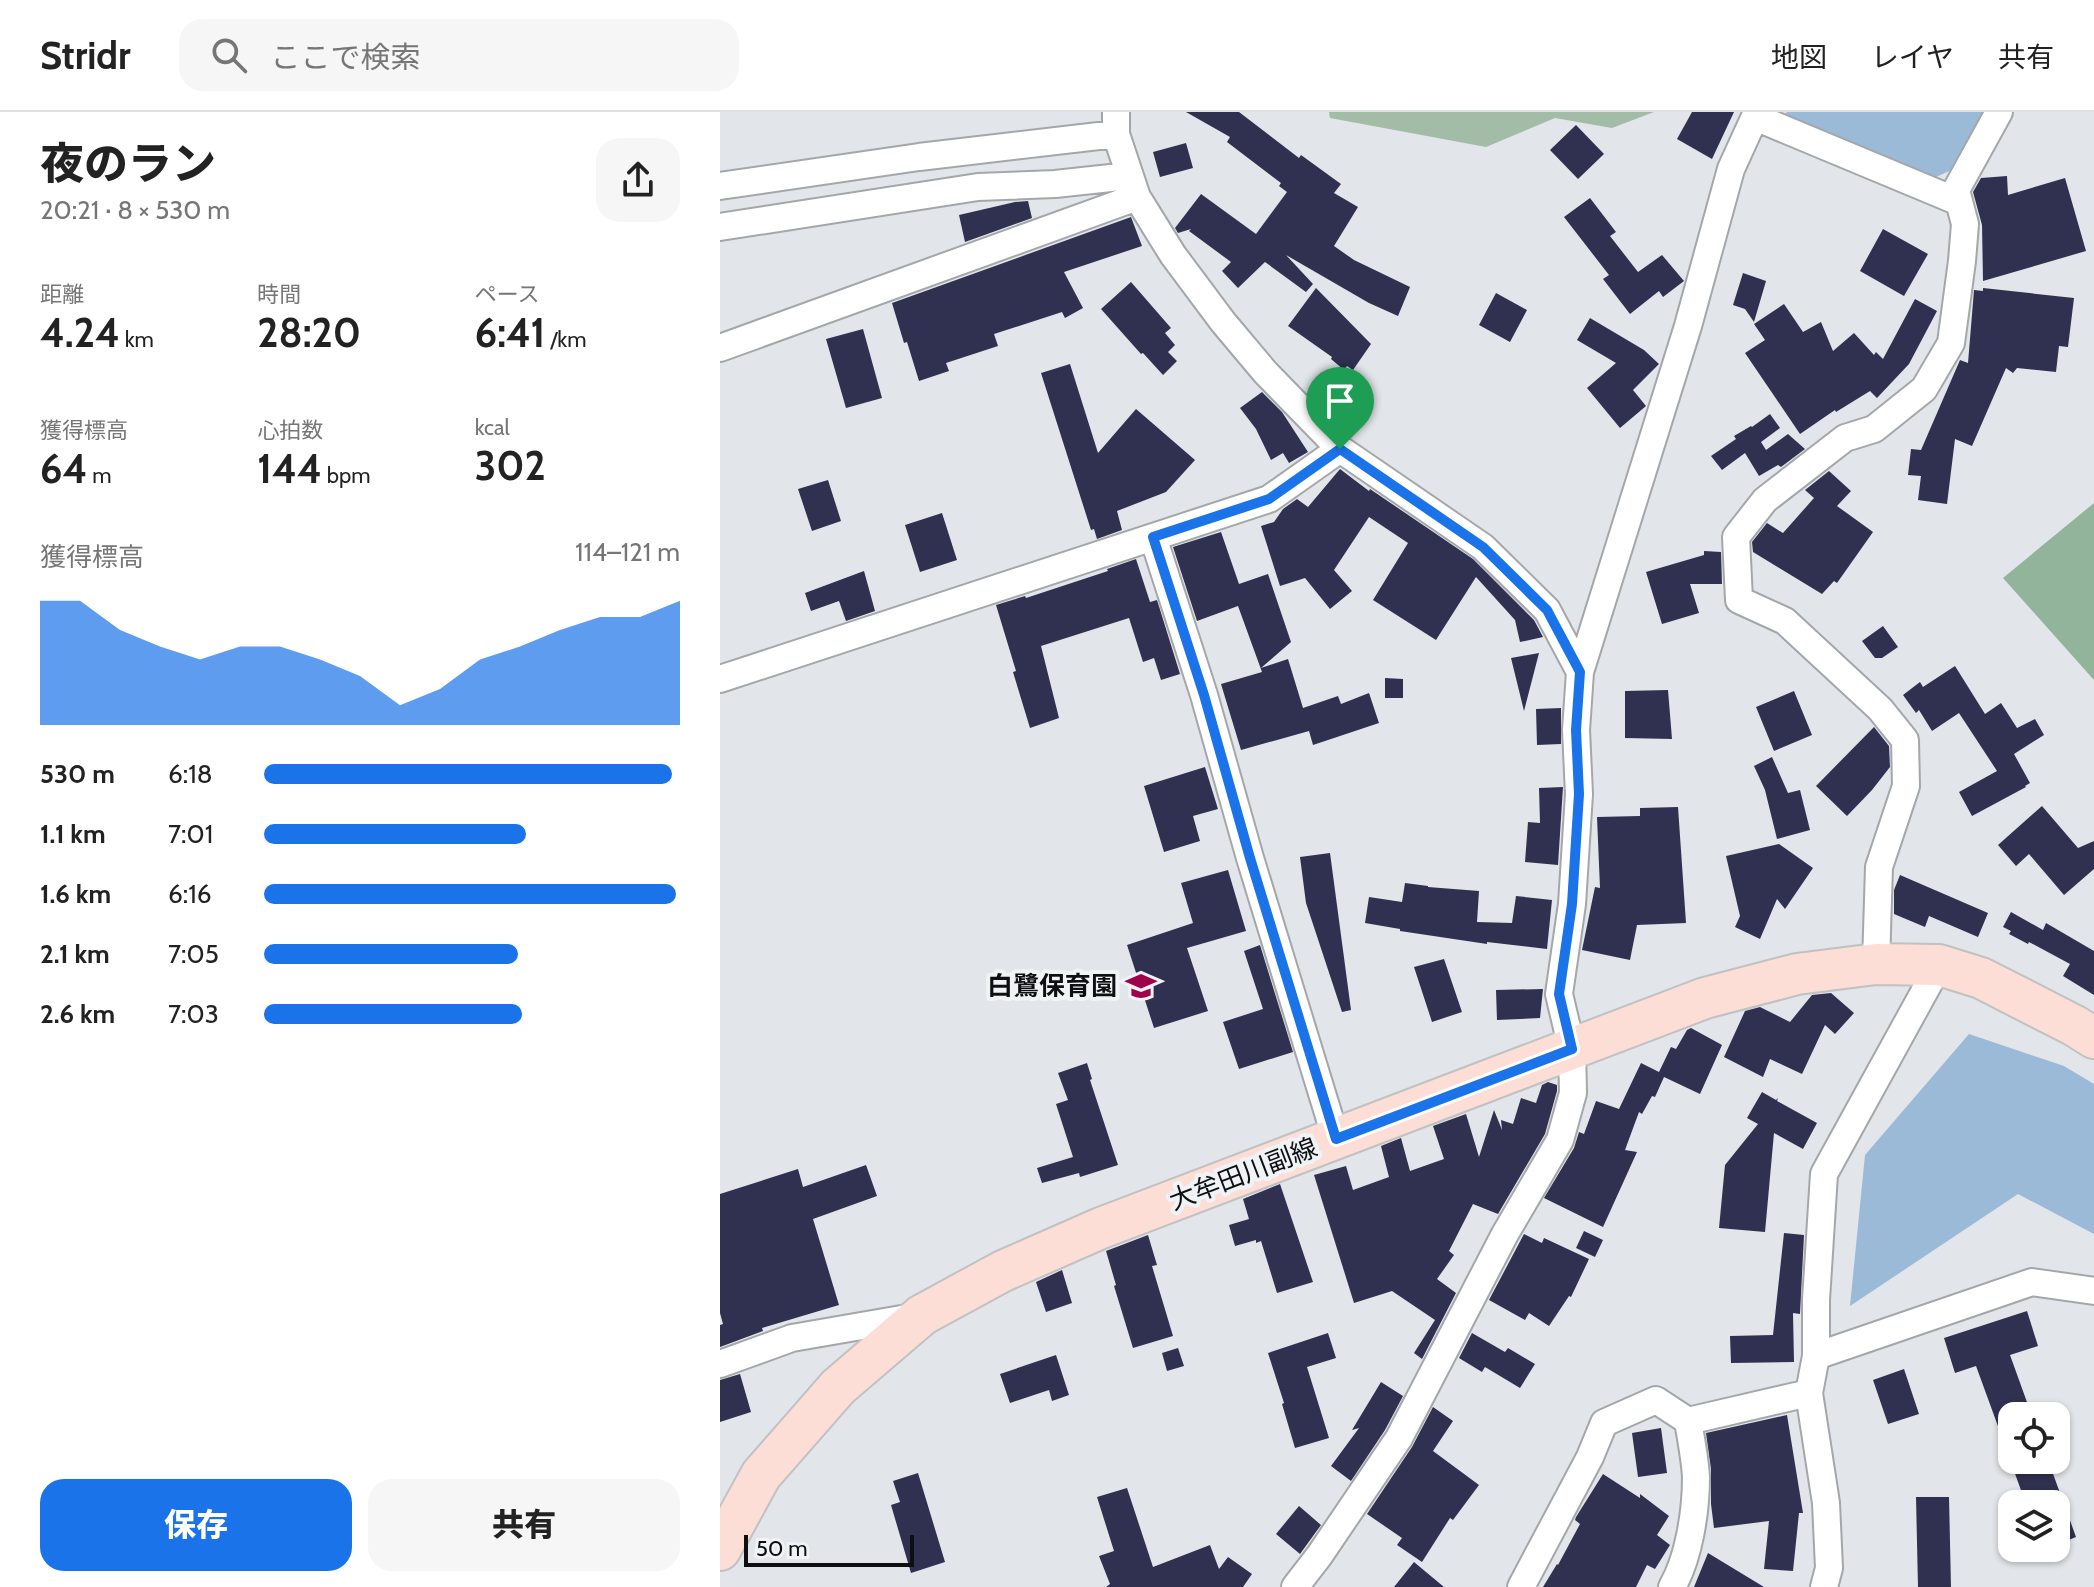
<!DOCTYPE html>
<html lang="ja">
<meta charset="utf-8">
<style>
:root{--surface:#fff;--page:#f6f6f6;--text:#222;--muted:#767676;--line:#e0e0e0;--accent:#1a73e8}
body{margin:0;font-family:Cabin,"Noto Sans JP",sans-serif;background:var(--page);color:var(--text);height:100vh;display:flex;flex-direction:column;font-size:30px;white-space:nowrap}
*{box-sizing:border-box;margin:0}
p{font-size:26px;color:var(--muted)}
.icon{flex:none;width:44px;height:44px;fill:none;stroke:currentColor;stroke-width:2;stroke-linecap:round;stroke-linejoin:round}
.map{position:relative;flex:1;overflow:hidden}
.sheet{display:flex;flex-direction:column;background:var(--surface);width:720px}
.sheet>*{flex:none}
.fabs{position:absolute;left:1278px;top:1290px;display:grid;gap:16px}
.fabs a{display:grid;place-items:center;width:72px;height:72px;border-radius:16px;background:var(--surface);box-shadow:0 2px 6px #0004;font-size:40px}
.scale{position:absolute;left:24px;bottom:20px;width:170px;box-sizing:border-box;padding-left:8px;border:4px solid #0d0f10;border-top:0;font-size:22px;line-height:28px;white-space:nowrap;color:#0d0f10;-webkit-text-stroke:6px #eff3f6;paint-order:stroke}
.pin{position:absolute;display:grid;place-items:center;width:68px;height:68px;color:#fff;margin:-82px -34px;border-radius:50% 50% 50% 0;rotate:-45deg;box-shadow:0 0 8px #0007}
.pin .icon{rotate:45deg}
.round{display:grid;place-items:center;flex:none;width:84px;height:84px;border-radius:24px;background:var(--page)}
.overview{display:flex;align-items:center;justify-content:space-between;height:136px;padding:0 40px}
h1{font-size:44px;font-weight:800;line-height:60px}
.metrics{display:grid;grid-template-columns:repeat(3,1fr);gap:12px;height:136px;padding:8px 40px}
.metrics div{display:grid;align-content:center}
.metrics b{font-size:40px;font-weight:800}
.metrics small{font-size:22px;font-weight:400}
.metrics p{font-size:22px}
.chart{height:224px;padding:16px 40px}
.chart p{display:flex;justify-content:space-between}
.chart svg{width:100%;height:144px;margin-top:8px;fill:var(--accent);opacity:.7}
.button{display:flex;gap:16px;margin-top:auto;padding:16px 40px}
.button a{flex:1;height:92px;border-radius:24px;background:var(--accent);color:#fff;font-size:32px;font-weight:800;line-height:92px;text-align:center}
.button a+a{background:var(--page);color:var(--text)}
ul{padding:0 40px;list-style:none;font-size:26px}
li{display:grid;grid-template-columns:128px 96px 1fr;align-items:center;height:60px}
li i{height:20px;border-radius:10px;background:var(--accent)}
header{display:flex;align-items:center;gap:48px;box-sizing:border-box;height:112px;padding:0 40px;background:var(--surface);border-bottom:2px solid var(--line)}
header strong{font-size:38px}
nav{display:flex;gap:44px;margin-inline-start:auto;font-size:28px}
.search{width:560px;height:72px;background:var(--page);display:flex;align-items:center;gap:20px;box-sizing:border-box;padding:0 28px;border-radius:24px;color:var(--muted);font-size:30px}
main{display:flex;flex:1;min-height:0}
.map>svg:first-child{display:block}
.green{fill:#a2bca8}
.forest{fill:#91b49a}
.water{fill:#9bbad7}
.building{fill:#303150}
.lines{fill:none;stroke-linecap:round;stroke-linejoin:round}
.minor-casing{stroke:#a4a7aa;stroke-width:30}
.primary-casing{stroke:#c0c1c1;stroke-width:44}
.minor{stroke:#fff;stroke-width:26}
.primary{stroke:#fcded7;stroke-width:40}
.route-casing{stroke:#fff;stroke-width:16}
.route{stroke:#1a73e8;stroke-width:10}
.labels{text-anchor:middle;stroke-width:8;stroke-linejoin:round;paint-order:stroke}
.poi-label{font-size:26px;font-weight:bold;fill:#0d0f10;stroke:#eff3f6;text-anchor:end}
.street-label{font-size:26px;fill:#0d0f10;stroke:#eff3f6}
</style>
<header>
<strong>Stridr</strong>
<div class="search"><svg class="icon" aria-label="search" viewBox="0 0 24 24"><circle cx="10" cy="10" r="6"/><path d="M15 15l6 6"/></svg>ここで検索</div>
<nav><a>地図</a><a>レイヤ</a><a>共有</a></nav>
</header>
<main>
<section class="sheet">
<div class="overview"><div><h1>夜のラン</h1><p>20:21 · 8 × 530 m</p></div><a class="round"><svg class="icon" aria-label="share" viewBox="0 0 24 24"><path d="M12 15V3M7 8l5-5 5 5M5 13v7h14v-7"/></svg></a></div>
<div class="metrics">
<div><p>距離</p><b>4.24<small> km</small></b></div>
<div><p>時間</p><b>28:20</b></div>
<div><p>ペース</p><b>6:41<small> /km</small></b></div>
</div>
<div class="metrics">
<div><p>獲得標高</p><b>64<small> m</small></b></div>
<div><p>心拍数</p><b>144<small> bpm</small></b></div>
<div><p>kcal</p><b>302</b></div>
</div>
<div class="chart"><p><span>獲得標高</span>114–121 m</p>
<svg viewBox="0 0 160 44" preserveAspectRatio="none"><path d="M0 44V6L10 6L20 15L30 20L40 24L50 20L60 20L70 24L80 29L90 38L100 33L110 24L120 20L130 15L140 11L150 11L160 6V44z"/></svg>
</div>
<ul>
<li><b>530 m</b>6:18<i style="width:98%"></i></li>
<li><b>1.1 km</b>7:01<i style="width:63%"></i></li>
<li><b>1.6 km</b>6:16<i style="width:99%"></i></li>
<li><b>2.1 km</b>7:05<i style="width:61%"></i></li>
<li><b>2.6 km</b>7:03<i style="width:62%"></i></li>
</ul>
<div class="button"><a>保存</a><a>共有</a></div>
</section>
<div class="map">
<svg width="1374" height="1475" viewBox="0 0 1374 1475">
<rect width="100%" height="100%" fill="#e2e5e9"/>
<!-- green -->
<path class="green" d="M609 0H934L892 16 835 6 766 35 610 6Z"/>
<!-- forest -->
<path class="forest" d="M1374 391V568L1283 466Z"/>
<!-- water -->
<path class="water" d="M1067 0H1268L1236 56 1216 65 1065 2Z
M1249 922 1344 954 1374 972V1122L1298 1082 1130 1194 1145 1043Z"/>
<!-- building -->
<path class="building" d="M466 0H519L579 46 581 43 621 72 614 81 638 95 614 134 634 148 690 175 678 204 649 191 566 143 593 172 586 180 545 150 518 176 502 159 511 150 469 119 471 117 458 121 455 116 481 82 536 122 567 80 559 74 561 71 507 30 510 25Z
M972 0H1014L992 47 957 27Z
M856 13 884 42 858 67 830 38Z
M466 31 473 56 440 65 433 40Z
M1287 64 1288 83 1345 66 1366 139 1263 169 1262 113 1253 80 1261 66Z
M870 86 896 120 890 124 918 160 942 143 964 169 943 185 939 179 910 202 883 167 889 163 844 105Z
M308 89 312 106 245 130 239 103 295 90Z
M411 105 422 134 344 160 363 196 345 206 342 200 274 222 278 234 226 251 229 259 199 269 187 230 184 231 172 191Z
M1163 117 1208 142 1184 184 1140 159Z
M1023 161 1046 169 1034 210 1025 197 1013 193Z
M411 170 451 216 445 221 455 233 448 240 457 249 443 263 423 241 421 242 381 197Z
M596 176 651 232 633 258 627 254 624 258 611 247 612 245 568 214Z
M1263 176 1354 186 1348 235 1339 234 1336 260 1297 256 1293 261 1286 256 1252 334 1235 327 1227 392 1198 388 1201 364 1188 363 1191 337 1201 338 1240 248 1248 251 1254 178 1263 179Z
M776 181 807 198 790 230 759 213Z
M1195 187 1217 199 1189 252 1157 286 1150 279 1116 300 1115 298 1080 322 1025 241 1045 228 1034 212 1064 192 1083 220 1101 210 1113 239 1134 221 1154 243 1156 240 1163 247Z
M870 206 924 238 939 252 913 278 926 294 900 316 867 276 896 251 857 228Z
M143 217 162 286 126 296 106 227Z
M350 252 378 341 416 297 475 348 446 380 397 399 402 418 377 427 374 417 371 418 321 261Z
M542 280 562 300 588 340 569 351 563 341 551 348 536 317 520 296Z
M1050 302 1060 316 1041 330 1046 338 1068 322 1085 337 1061 355 1058 353 1039 364 1025 341 1002 358 991 344 1016 327 1014 324 1031 314 1032 315Z
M620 357 649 379 650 377 753 447 814 508 823 525 800 530 795 508 756 465 716 528 653 488 688 431 649 405 614 458 632 479 610 497 585 466 560 474 541 414 554 410 563 397 577 387 588 395Z
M1109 359 1131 379 1117 394 1153 420 1117 471 1114 469 1102 482 1033 440 1032 430 1047 411 1063 421 1094 386 1085 378Z
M108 368 121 409 92 419 78 377Z
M222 401 237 448 200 460 185 413Z
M501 420 519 472 548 462 571 530 541 556 568 547 583 596 618 584 621 592 649 581 659 611 593 633 589 619 521 638 501 572 542 560 518 494 477 509 453 435Z
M984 439 1001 440 1002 472H970L979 501 942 512 926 460 984 443Z
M416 447 430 490 437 488 460 562 441 568 434 546 423 550 409 506 321 534 339 606 310 616 293 560 296 559 276 493 305 484 306 486 388 459 387 457Z
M144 459 155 499 126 509 119 489 91 499 85 481Z
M1163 514 1178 535 1162 546H1155L1142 529Z
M819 541 804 599 791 546Z
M1235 554 1265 602 1281 591 1297 616 1315 607 1324 623 1294 642 1310 671 1305 674 1306 675 1252 704 1239 680 1277 659 1239 601 1212 619 1199 598 1196 601 1183 583 1200 570 1203 575Z
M665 566 683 567V586H665Z
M948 578 952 627 905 626V579Z
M1074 579 1092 623 1054 639 1036 595Z
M841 596V632L817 633 816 597Z
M1154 615 1169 634 1170 655 1152 678 1127 704 1096 674Z
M1052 645 1068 681 1080 678 1090 718 1057 727 1045 678 1034 654Z
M485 655 498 697 473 704 480 729 444 740 424 674Z
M843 675 838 753 805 750 808 710 820 711 819 676Z
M1322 694 1358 736 1374 729V757L1344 783 1309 742 1296 754 1278 733Z
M958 695 966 811 917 813 910 848 862 838 875 775 880 776 877 705 920 704V696Z
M1059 732 1093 756 1065 797 1057 787 1040 827 1015 815 1020 804 1006 744Z
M610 741 631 898 622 900 586 791 580 745Z
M508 758 526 819 467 836 488 899 434 916 407 833 473 811 461 771Z
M1180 763 1268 801 1258 825 1209 804 1205 815 1174 802V778Z
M685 771 708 774V775L759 779 757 810 792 811 796 784 832 788 827 837 767 830V832L680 819V817L645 811 649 785 682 790Z
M1291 800 1323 818 1326 811 1374 839V883L1343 864 1350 852 1309 830 1308 832 1289 822 1291 819 1283 815Z
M540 833 573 940 519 957 503 910 543 897 524 839Z
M724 847 742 900 712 910 694 855Z
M823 877 820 906 777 908 776 878Z
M1111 881 1134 901 1115 922 1105 913 1082 962 1050 947 1043 965 1004 945 1025 899 1040 895 1070 910 1092 883Z
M971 916 1002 933 980 982 944 965 935 985 932 984 922 1002 919 1000 905 1038 917 1040 883 1115 824 1086 854 1036 859 1020 864 1022 876 989 899 997 921 951 939 960 951 935 956 937 967 918Z
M367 951 372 967 370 968 398 1053 360 1065 359 1061 322 1071 317 1056 353 1045 336 992 348 988 338 961Z
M828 970 837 973V979L825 1022 778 1102 753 1092 729 1139 734 1143 717 1167 736 1181 702 1247 694 1241 715 1208 672 1179 634 1191 594 1063 626 1054 633 1078 669 1065 661 1034 681 1026 690 1059 724 1047 713 1014 746 1002 759 1045 774 998 782 1018 781 1008 793 1012 801 986 816 991 822 973Z
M1042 980 1056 988 1058 986 1057 989 1097 1011 1083 1037 1054 1021 1045 1120 999 1116 1005 1053 1038 1012 1027 1006Z
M146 1053 157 1084 93 1107 119 1193 42 1216 43 1219 0 1235V1213L3 1212 0 1201V1082L78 1057 83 1075Z
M560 1072 593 1170 557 1181 541 1129 536 1131V1128L515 1134 509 1113 529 1107 523 1087Z
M864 1119 883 1128 875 1145 856 1136Z
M1064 1121 1084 1123 1080 1202 1073 1201 1074 1250 1011 1251 1010 1224 1053 1223Z
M804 1122 822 1131 824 1126 869 1147 851 1185 849 1184 829 1214 809 1201 805 1208 769 1188Z
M428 1123 437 1153 432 1154 453 1224 413 1236 394 1174 396 1173 386 1139Z
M342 1158 352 1191 326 1200 316 1170Z
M1307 1199 1318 1234 1290 1243 1312 1304H1292V1347H1290L1256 1254 1235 1261 1224 1226Z
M608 1221 616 1246 587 1255 609 1326 575 1336 562 1292 564 1291 548 1241Z
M752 1221 785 1240 788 1236 815 1252 800 1276 765 1255 762 1260 739 1246Z
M458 1236 464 1254 447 1259 442 1241Z
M336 1243 349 1283 332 1289 329 1278 290 1291 280 1262Z
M1184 1257 1199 1302 1168 1312 1153 1268Z
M20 1262 31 1300 0 1310V1268Z
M661 1270 683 1284 665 1318 631 1369 611 1354 639 1316 632 1318Z
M713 1295 733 1309 713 1339 759 1373 733 1408 730 1406 702 1450 677 1433 682 1426 647 1402 692 1335Z
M1067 1303 1083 1401H1079L1073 1459 1044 1457 1049 1409 994 1416 991 1392V1357L986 1321Z
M941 1316 947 1361 918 1365 912 1321Z
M1290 1348H1328L1356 1425 1336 1433V1392H1306Z
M198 1361 225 1450 191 1461 171 1393 180 1390 173 1369Z
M883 1362 920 1386V1382L949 1404 937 1423 950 1433 935 1457 927 1453 916 1475H823L837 1452 838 1453 860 1412 855 1408 856 1405Z
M407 1376 433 1455 490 1433 499 1457 508 1445 532 1462 523 1475H386L390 1472 379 1444 394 1439 377 1385Z
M1196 1385H1229L1231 1475H1198Z
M579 1394 601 1413 580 1442 556 1422Z
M988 1441 1044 1475H974Z
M694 1450 724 1475H674Z"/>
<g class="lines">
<!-- minor casing -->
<g class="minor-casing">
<path id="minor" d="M396 0V22L417 85 453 143 503 210 545 260 620 337 763 435 827 498 860 560
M1035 5 1239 90
M0 74 199 45 396 22
M0 115 258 75 335 72 409 64
M0 236 417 85
M433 425 484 583 530 746 616 1027
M0 567 549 387 620 337
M1156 852 1159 755 1186 674 1185 628 1160 597 1065 509 1019 488 1016 425 1045 388 1125 326 1154 317 1204 277 1231 231 1242 149 1245 112 1236 78 1279 0
M1096 1244 1312 1170 1374 1179
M0 1252 72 1226 199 1204
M575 1475 599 1444 679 1326 785 1122 840 1028 853 981 852 937 839 882 852 792 859 682 856 618 860 560 968 214 1011 57 1037 0
M801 1475 870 1345 884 1311 936 1288 968 1309 1089 1281
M952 1475C969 1446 976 1399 976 1365 975 1347 971 1327 968 1309
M1104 1475 1109 1456 1106 1391 1089 1281 1096 1244V1188L1104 1062 1219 853"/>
</g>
<!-- primary casing -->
<g class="primary-casing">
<path id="primary" d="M0 1438 41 1363 118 1275 202 1203 283 1159 381 1116 985 886 1077 862 1156 852 1219 853 1261 866 1355 914 1374 926"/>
</g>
<!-- minor -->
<use href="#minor" class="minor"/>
<!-- primary -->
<use href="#primary" class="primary"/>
</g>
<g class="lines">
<!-- route casing -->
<g class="route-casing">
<path id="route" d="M620 337 763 435 827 498 860 560 856 618 859 682 852 792 839 882 852 937 616 1027 530 746 484 583 433 425 549 387Z"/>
</g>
<!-- route -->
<use href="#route" class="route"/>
</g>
<!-- icons -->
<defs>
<g id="school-bare" transform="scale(2.4)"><path d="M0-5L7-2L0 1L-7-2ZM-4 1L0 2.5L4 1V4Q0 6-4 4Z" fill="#9e024a" stroke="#eff3f6" stroke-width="2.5" paint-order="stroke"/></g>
</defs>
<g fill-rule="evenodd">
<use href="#school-bare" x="421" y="874"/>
</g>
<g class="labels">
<!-- poi labels -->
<g class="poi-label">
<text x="397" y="883">白鷺保育園</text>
</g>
<!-- street labels -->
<g class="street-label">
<text transform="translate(523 1062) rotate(-21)" y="9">大牟田川副線</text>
</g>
</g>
</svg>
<div class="fabs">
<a><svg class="icon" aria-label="locate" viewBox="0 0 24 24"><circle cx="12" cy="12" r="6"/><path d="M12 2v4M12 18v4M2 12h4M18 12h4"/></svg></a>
<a><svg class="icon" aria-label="layers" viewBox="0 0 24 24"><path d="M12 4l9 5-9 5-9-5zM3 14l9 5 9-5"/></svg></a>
</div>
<div class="scale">50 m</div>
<div class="pin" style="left:620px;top:337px;background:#1e9e55"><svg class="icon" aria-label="arrive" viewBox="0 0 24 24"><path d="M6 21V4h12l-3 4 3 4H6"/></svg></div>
</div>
</main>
